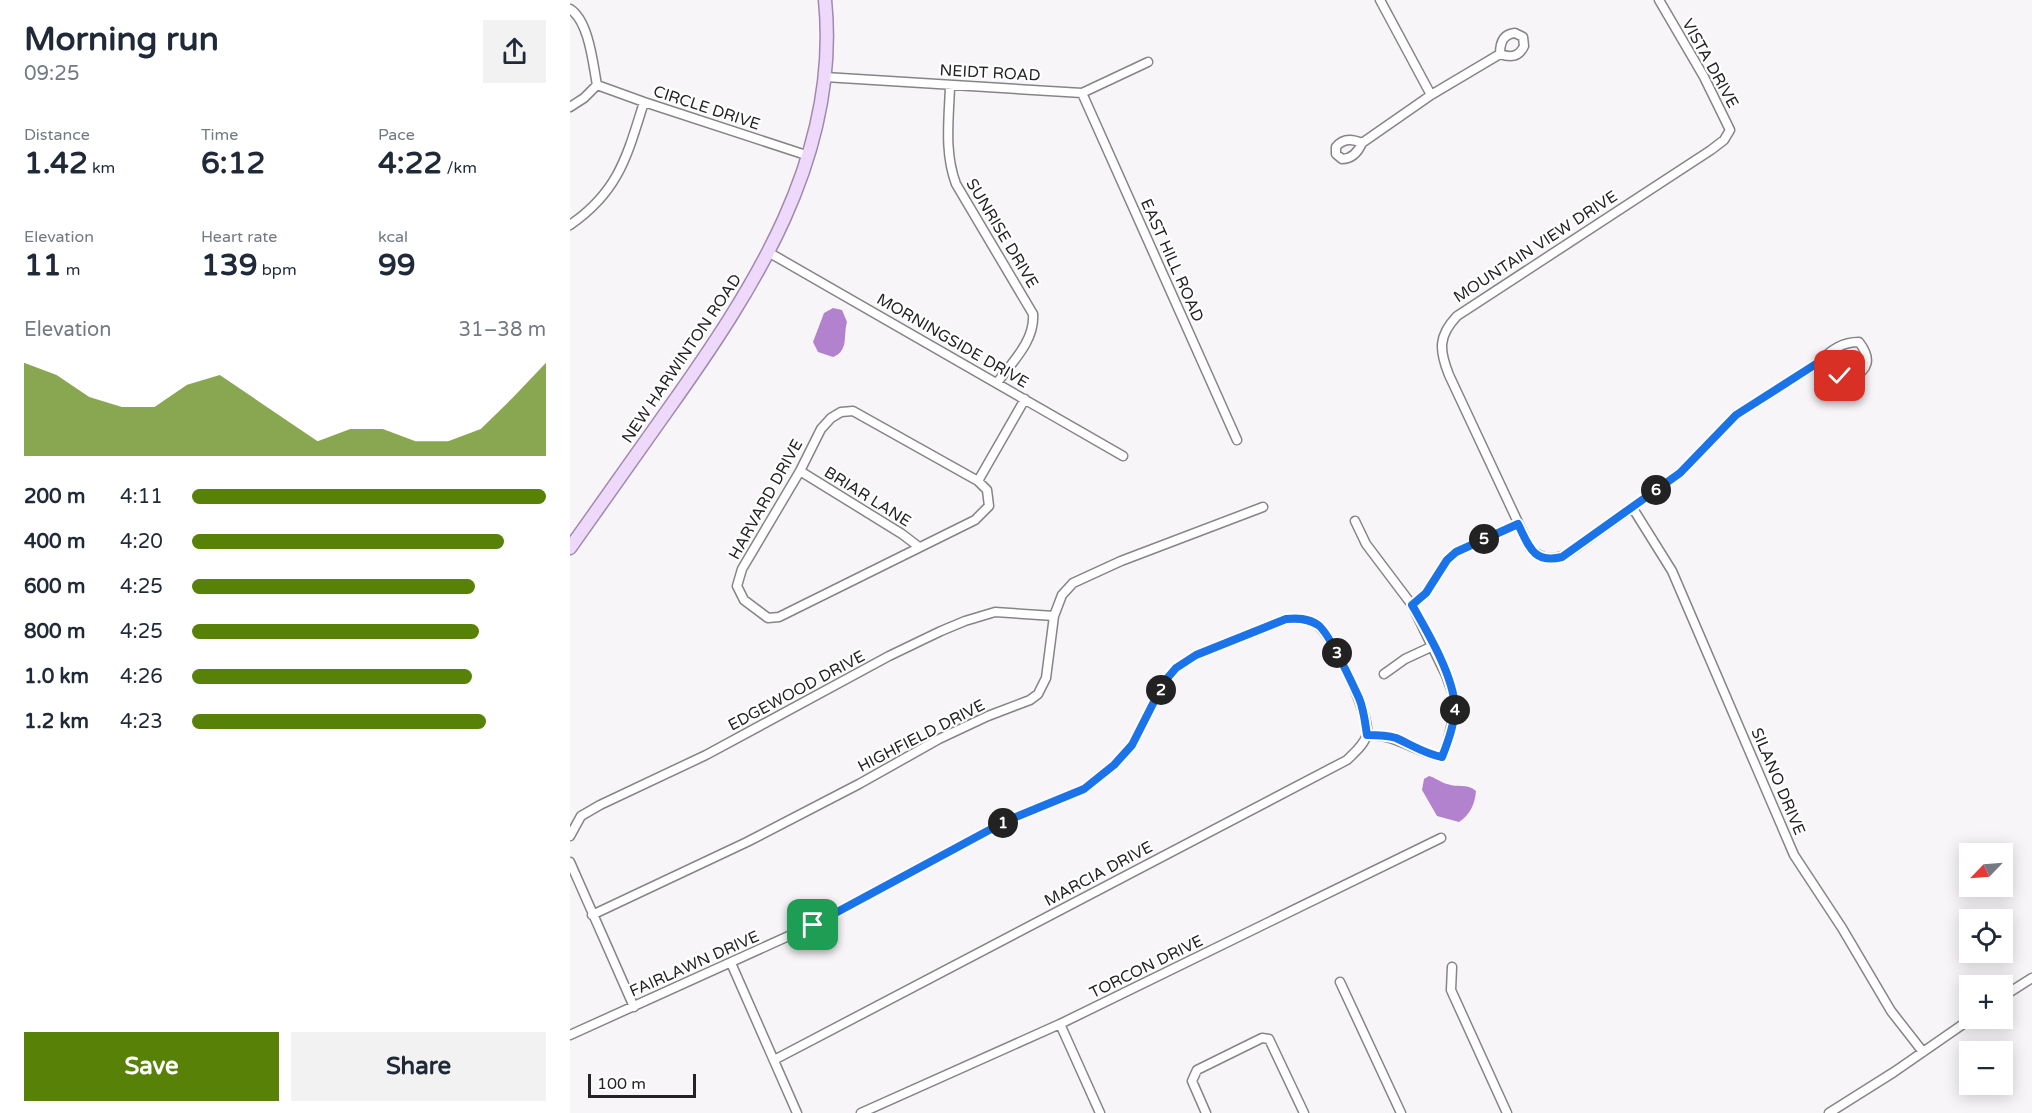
<!DOCTYPE html>
<meta charset="utf-8">
<style>
:root{--surface:#fff;--page:#f2f2f3;--text:#1f2937;--muted:#747a83;--accent:#588207}
body{margin:0;font-family:"Varela Round",sans-serif;background:var(--page);color:var(--text);height:100vh;display:flex;flex-direction:column;font-size:22px;white-space:nowrap}
*{box-sizing:border-box;margin:0}
p{font-size:20px;color:var(--muted)}
.icon{flex:none;width:33px;height:33px;fill:none;stroke:currentColor;stroke-width:2;stroke-linecap:round;stroke-linejoin:round}
.map{position:relative;flex:1;overflow:hidden}
.drawer{display:flex;flex-direction:column;background:var(--surface);width:570px}
.drawer>*{flex:none}
.needle{width:39px;rotate:245deg}
.controls{position:absolute;left:1389px;top:843px;display:grid;gap:12px}
.controls a{display:grid;place-items:center;width:54px;height:54px;border-radius:0px;background:var(--surface);box-shadow:0 3px 15px #0003;font-size:30px}
.scale{position:absolute;left:18px;bottom:15px;width:108px;box-sizing:border-box;padding-left:6px;border:3px solid #252425;border-top:0;font-size:16px;line-height:21px;white-space:nowrap;color:#252425;-webkit-text-stroke:4px #fff;paint-order:stroke}
.pin{position:absolute;display:grid;place-items:center;width:51px;height:51px;color:#fff;margin:-26px;border-radius:12px;box-shadow:0 3px 9px #0006}
.km{position:absolute;width:30px;height:30px;margin:-15px;border-radius:50%;background:#222;color:#fff;font-size:16px;line-height:30px;text-align:center}
.round{display:grid;place-items:center;flex:none;width:63px;height:63px;border-radius:0px;background:var(--page)}
.overview{display:flex;align-items:center;justify-content:space-between;height:102px;padding:0 24px}
h1{font-size:33px;font-weight:700;line-height:45px}
.figures{display:grid;grid-template-columns:repeat(3,1fr);gap:9px;height:102px;padding:6px 24px}
.figures div{display:grid;align-content:center}
.figures b{font-size:30px;font-weight:700}
.figures small{font-size:16px;font-weight:400}
.figures p{font-size:16px}
.chart{height:168px;padding:12px 24px}
.chart p{display:flex;justify-content:space-between}
.chart svg{width:100%;height:108px;margin-top:6px;fill:var(--accent);opacity:.7}
.button{display:flex;gap:12px;margin-top:auto;padding:12px 24px}
.button a{flex:1;height:69px;border-radius:0px;background:var(--accent);color:#fff;font-size:24px;font-weight:700;line-height:69px;text-align:center}
.button a+a{background:var(--page);color:var(--text)}
ul{padding:0 24px;list-style:none;font-size:20px}
li{display:grid;grid-template-columns:96px 72px 1fr;align-items:center;height:45px}
li i{height:15px;border-radius:8px;background:var(--accent)}
main{display:flex;flex:1;min-height:0}
.map>svg:first-child{display:block}
.water{fill:#b382ce}
.lines{fill:none;stroke-linecap:round;stroke-linejoin:round}
.street-casing{stroke:#868487;stroke-width:11}
.primary-casing{stroke:#a089ae;stroke-width:15}
.street{stroke:#fff;stroke-width:8}
.primary{stroke:#eed9fa;stroke-width:12}
.route-casing{stroke:#fff;stroke-width:12}
.route{stroke:#1a73e8;stroke-width:8}
.labels{text-anchor:middle;stroke-width:4.5;stroke-linejoin:round;paint-order:stroke}
.street-label{font-size:16px;fill:#252425;stroke:#fff}
</style>
<main>
<section class="drawer">
<div class="overview"><div><h1>Morning run</h1><p>09:25</p></div><a class="round"><svg class="icon" aria-label="share" viewBox="0 0 24 24"><path d="M12 15V3M7 8l5-5 5 5M5 13v7h14v-7"/></svg></a></div>
<div class="figures">
<div><p>Distance</p><b>1.42<small> km</small></b></div>
<div><p>Time</p><b>6:12</b></div>
<div><p>Pace</p><b>4:22<small> /km</small></b></div>
</div>
<div class="figures">
<div><p>Elevation</p><b>11<small> m</small></b></div>
<div><p>Heart rate</p><b>139<small> bpm</small></b></div>
<div><p>kcal</p><b>99</b></div>
</div>
<div class="chart"><p><span>Elevation</span>31–38 m</p>
<svg viewBox="0 0 160 44" preserveAspectRatio="none"><path d="M0 44V6L10 11L20 20L30 24L40 24L50 15L60 11L70 20L80 29L90 38L100 33L110 33L120 38L130 38L140 33L150 20L160 6V44z"/></svg>
</div>
<ul>
<li><b>200 m</b>4:11<i style="width:100%"></i></li>
<li><b>400 m</b>4:20<i style="width:88%"></i></li>
<li><b>600 m</b>4:25<i style="width:80%"></i></li>
<li><b>800 m</b>4:25<i style="width:81%"></i></li>
<li><b>1.0 km</b>4:26<i style="width:79%"></i></li>
<li><b>1.2 km</b>4:23<i style="width:83%"></i></li>
</ul>
<div class="button"><a>Save</a><a>Share</a></div>
</section>
<div class="map">
<svg width="1462" height="1113" viewBox="0 0 1462 1113">
<rect width="100%" height="100%" fill="#f7f5f8"/>
<!-- water -->
<path class="water" d="M263 308 272 310 277 322C273 335 279 351 263 357L248 352 243 342 254 313Z
M859 776C866 778 870 782 877 784 887 788 897 783 906 791 905 804 900 815 889 822L867 816 852 790 854 779Z"/>
<g class="lines">
<!-- street casing -->
<g class="street-casing">
<path id="street" d="M810 0 861 95
M1089 0 1134 77 1160 130 1154 140 1141 150 887 316C868 336 869 350 879 375L960 548C973 561 984 561 1000 552L1110 473 1166 415 1249 362C1261 350 1272 342 1289 342 1302 359 1299 370 1280 379L1270 376 1249 362
M0 9C19 21 23 64 27 85L74 102 239 156
M255 77 512 93 578 62
M380 86C379 119 374 152 386 184L463 314C465 341 442 362 427 383
M512 93 667 440
M0 107 14 98 27 85
M792 143C783 139 773 138 766 147V154L772 159C782 159 788 152 792 143L861 95 930 54C941 58 949 57 954 46L953 37 945 33C933 34 930 43 930 54
M0 225C49 191 57 156 74 102
M198 252 553 456
M283 411 408 481 417 490 419 506 405 520 209 617 198 618 174 600 167 586 172 569 230 471 251 429 261 418 271 412Z
M230 471 332 534 349 547
M408 481 455 399
M1062 507 1102 571 1224 855 1272 928 1321 1011 1353 1052
M785 521 796 544 842 605 876 675 883 694 885 710 878 740 872 757C843 752 830 735 797 735
M842 605 856 593 877 560 886 552 948 524
M814 674 835 659 863 646
M0 836 11 816 30 805 136 755 319 656 371 631 395 621 425 612 484 616
M0 862 64 1007
M22 915 177 842 289 784 369 739 418 716 460 700 468 694 476 678 484 616 492 595 503 583 551 561 693 507
M161 963 227 1113
M882 967 881 990 937 1113
M770 982 831 1113
M1432 997 1462 978
M490 1024 530 1113
M0 1035 243 925 436 821 514 789 544 765 562 745 594 682 606 668 626 655 716 619C727 618 738 618 747 625 762 634 800 716 797 734 795 744 784 753 777 760L204 1060
M291 1113 490 1024 871 838
M636 1113 622 1081 627 1070 692 1038 699 1039 734 1113
M1259 1113 1324 1072 1402 1018"/>
</g>
<!-- primary casing -->
<g class="primary-casing">
<path id="primary" d="M0 548C33 502 65 456 97 411 183 290 271 156 255 0"/>
</g>
<!-- street -->
<use href="#street" class="street"/>
<!-- primary -->
<use href="#primary" class="primary"/>
</g>
<g class="lines">
<!-- route casing -->
<g class="route-casing">
<path id="route" d="M243 925 436 821 514 789 544 765 562 745 594 682 606 668 626 655 716 619C727 618 738 618 748 625 759 632 782 683 789 698 794 710 795 722 797 735 807 735 816 735 826 738 842 745 855 754 872 757 878 742 885 723 885 707 883 675 858 633 842 605L856 593 877 560 886 552 948 524C959 546 963 564 992 557L1110 473 1166 415 1249 362 1270 376"/>
</g>
<!-- route -->
<use href="#route" class="route"/>
</g>
<g class="labels">
<!-- street labels -->
<g class="street-label">
<text transform="translate(1141 63) rotate(61)" y="6">VISTA DRIVE</text>
<text transform="translate(420 72) rotate(3)" y="6">NEIDT ROAD</text>
<text transform="translate(137 107) rotate(18)" y="6">CIRCLE DRIVE</text>
<text transform="translate(433 233) rotate(59)" y="6">SUNRISE DRIVE</text>
<text transform="translate(965 246) rotate(-33)" y="6">MOUNTAIN VIEW DRIVE</text>
<text transform="translate(603 260) rotate(66)" y="6">EAST HILL ROAD</text>
<text transform="translate(383 340) rotate(30)" y="6">MORNINGSIDE DRIVE</text>
<text transform="translate(111 358) rotate(-56)" y="6">NEW HARWINTON ROAD</text>
<text transform="translate(298 496) rotate(32)" y="6">BRIAR LANE</text>
<text transform="translate(195 499) rotate(-61)" y="6">HARVARD DRIVE</text>
<text transform="translate(226 690) rotate(-28)" y="6">EDGEWOOD DRIVE</text>
<text transform="translate(351 735) rotate(-27)" y="6">HIGHFIELD DRIVE</text>
<text transform="translate(1209 781) rotate(67)" y="6">SILANO DRIVE</text>
<text transform="translate(528 873) rotate(-28)" y="6">MARCIA DRIVE</text>
<text transform="translate(124 963) rotate(-24)" y="6">FAIRLAWN DRIVE</text>
<text transform="translate(576 966) rotate(-26)" y="6">TORCON DRIVE</text>
</g>
</g>
</svg>
<div class="controls">
<a><svg class="needle" viewBox="-14 -14 28 28"><path d="M0-13l5 13h-10z" fill="#e53935"/><path d="M0 13l5-13h-10z" fill="#747a83"/></svg></a>
<a><svg class="icon" aria-label="locate" viewBox="0 0 24 24"><circle cx="12" cy="12" r="6"/><path d="M12 2v4M12 18v4M2 12h4M18 12h4"/></svg></a>
<a>+</a>
<a>−</a>
</div>
<div class="scale">100 m</div>
<div class="pin" style="left:243px;top:925px;background:#1e9e55"><svg class="icon" aria-label="arrive" viewBox="0 0 24 24"><path d="M6 21V4h12l-3 4 3 4H6"/></svg></div>
<div class="pin" style="left:1270px;top:376px;background:#d93025"><svg class="icon" aria-label="check" viewBox="0 0 24 24"><path d="M5 12l5 5 9-10"/></svg></div>
<b class="km" style="left:433px;top:823px">1</b>
<b class="km" style="left:591px;top:690px">2</b>
<b class="km" style="left:767px;top:653px">3</b>
<b class="km" style="left:885px;top:710px">4</b>
<b class="km" style="left:914px;top:539px">5</b>
<b class="km" style="left:1086px;top:490px">6</b>
</div>
</main>
